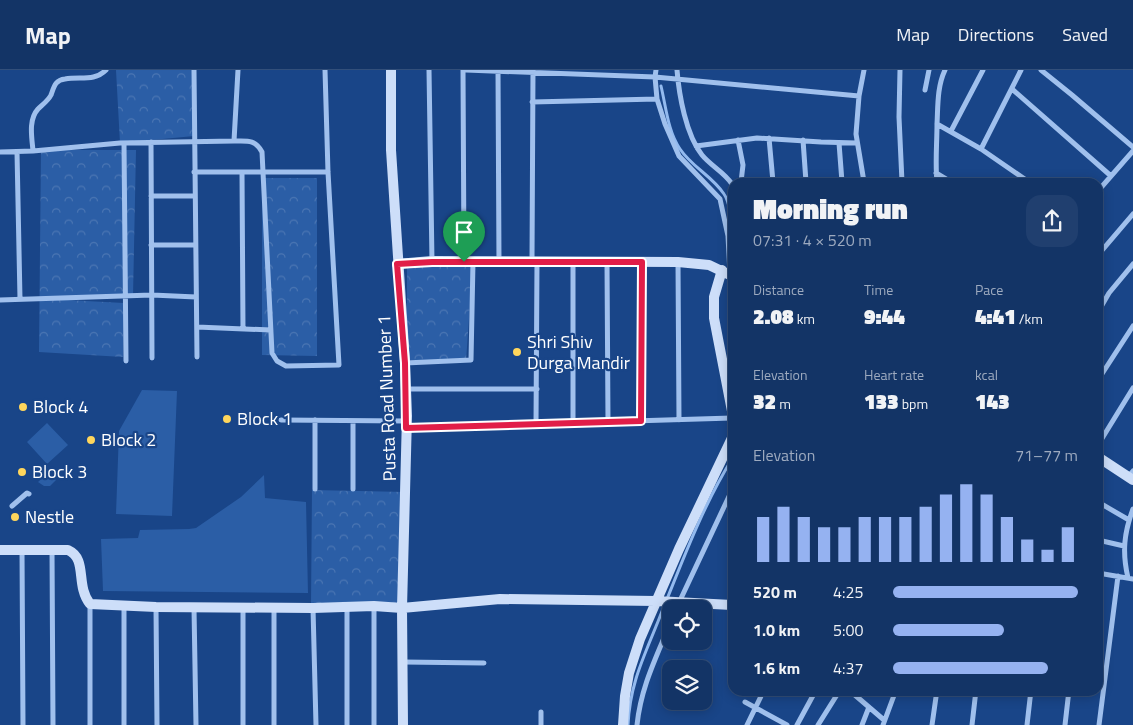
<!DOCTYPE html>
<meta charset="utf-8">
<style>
:root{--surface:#133466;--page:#203f6f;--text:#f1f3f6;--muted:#9daabf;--line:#324f7a;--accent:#95b2f1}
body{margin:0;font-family:"Titillium Web",sans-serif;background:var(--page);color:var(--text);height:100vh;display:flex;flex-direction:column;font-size:19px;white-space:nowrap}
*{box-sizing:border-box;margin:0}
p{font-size:16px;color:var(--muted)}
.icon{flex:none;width:28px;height:28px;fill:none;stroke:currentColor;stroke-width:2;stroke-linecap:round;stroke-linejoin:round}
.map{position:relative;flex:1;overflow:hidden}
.details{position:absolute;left:728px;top:108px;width:375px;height:518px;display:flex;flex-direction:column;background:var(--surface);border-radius:15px;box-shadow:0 2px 12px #0003,0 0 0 1px var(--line)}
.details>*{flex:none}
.tools{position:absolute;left:662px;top:530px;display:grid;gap:10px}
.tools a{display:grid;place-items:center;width:50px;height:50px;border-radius:10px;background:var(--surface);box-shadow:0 2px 12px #0003,0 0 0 1px var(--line);font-size:25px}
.pin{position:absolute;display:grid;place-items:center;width:42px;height:42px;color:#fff;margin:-51px -21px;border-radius:50% 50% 50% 0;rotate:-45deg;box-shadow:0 0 5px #0007}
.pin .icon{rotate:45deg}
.round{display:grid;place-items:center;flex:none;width:52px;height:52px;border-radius:15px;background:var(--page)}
.summary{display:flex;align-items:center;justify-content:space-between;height:85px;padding:0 25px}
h1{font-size:28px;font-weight:800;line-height:38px}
.metrics{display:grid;grid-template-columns:repeat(3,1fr);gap:8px;height:85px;padding:5px 25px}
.metrics div{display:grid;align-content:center}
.metrics b{font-size:21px;font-weight:800}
.metrics small{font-size:14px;font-weight:400}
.metrics p{font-size:14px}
.chart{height:140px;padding:10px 25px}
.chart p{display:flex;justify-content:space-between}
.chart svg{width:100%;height:90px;margin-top:5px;stroke:var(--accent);stroke-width:6}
ul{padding:0 25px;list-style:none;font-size:16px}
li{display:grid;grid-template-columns:80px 60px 1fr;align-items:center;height:38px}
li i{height:12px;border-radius:6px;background:var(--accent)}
header{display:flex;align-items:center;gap:30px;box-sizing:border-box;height:70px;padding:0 25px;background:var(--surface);border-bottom:1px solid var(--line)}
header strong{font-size:24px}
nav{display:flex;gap:28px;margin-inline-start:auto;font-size:18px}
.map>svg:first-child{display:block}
.grass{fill:#2b5ea6}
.park{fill:url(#park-crowns)}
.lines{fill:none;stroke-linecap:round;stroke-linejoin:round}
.stream{stroke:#93baef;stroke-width:3}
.street{stroke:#a0c0ed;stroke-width:5}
.secondary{stroke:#cddef9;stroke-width:10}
.route-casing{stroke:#fff;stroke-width:10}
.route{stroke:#e11d48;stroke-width:6}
.poi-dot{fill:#ffd65c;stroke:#194588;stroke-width:2}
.labels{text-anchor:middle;stroke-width:4.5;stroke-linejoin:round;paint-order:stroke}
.poi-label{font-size:18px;fill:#fff;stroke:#194588;text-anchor:start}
.street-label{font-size:18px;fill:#fff;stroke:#194588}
</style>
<header>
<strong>Map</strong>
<nav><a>Map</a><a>Directions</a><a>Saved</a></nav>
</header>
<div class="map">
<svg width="1133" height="655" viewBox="0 0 1133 655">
<defs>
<pattern id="park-crowns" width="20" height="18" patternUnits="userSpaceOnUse" patternTransform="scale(1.25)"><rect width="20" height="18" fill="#2b5ea6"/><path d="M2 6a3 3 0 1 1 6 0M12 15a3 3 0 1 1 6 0" fill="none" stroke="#4b76b3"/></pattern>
</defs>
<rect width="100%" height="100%" fill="#194588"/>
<!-- grass -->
<path class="grass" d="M142 320 177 321 172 446 116 444 119 361Z
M47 353 68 375 47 394 27 372Z
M48 402 56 410 50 416H44L38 412Z
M264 405 265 428 306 432 308 523 103 521 101 469 138 468 140 460 189 459 196 458 241 427Z"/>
<!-- park -->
<path class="park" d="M116 0H194V66L120 73Z
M41 80H136L133 226 49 229 124 233 123 287 39 282Z
M262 108H317V286L262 285Z
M473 192 466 291 407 290V194Z
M312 420 405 422 400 538 311 537Z"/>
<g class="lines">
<!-- stream -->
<path class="stream" d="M661 16C666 37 668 62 680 79 692 97 712 106 724 124 729 131 730 142 732 150
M732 207 731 233 732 255
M628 655C630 613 644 587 659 549 681 495 701 439 732 389"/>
<!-- street -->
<path class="street" d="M194 0 197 287
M429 0 432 191
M463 0 464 191
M466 0 655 7 859 26
M498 0 499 192
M656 0 655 7 657 29 665 54 679 86 720 129 728 166 730 204
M677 0C679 25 686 65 702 85 711 96 724 102 732 114
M900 0 899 47 902 112
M1041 0 1072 25 1133 77
M1012 19 1111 106
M925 20 929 0
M532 32 657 29
M937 54 981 79 1029 112
M951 61 983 0
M769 68 773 112
M738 70 743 95 741 112
M803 70 806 112
M234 71C247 71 255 69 262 82L272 283 277 291 286 296 339 295 328 102 325 0
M151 72 152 288
M124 73 126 291
M839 73 842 112
M696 76 757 68 821 72 856 73
M981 79 1021 0
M33 81C32 68 28 50 38 39 42 35 48 31 51 25 54 17 55 10 65 9 80 6 94 12 106 0
M0 82 33 81 120 73 234 71 238 0
M17 82 20 229
M194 102H328
M242 102 243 259
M936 103 951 112
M864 112 856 64 859 26 864 0
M937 112C935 93 937 74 937 54 938 36 937 17 945 0
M1098 121 1133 81
M151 126H195
M151 175H195
M1098 185 1133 144
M532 191 533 0
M573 192V353
M607 192 608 352
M678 192 679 350
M0 230 152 225 196 227
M1098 242 1109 223 1133 194
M197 257 271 260
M405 293 471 290 473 192
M1098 310 1133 256
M406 319H537
M281 350 406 351
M315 350V419
M641 351 642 192
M536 354 537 192
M406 358 732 348
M1098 375 1133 318
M1128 407 1133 401
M353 419V351
M1098 432 1129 450
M12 436 27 423 29 424
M1098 470 1124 476
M22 480 23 655
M52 480 53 655
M1098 503 1133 509
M1128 508C1122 482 1124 463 1133 439
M90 534V655
M374 536V655
M156 537 157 655
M347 537V655
M194 538 196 655
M243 538V655
M274 538V655
M313 538 316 655
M676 539 732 420
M403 592 484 593
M849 620 884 650
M745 632 787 655
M124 655V535
M541 655V642
M637 655C641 616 657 586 671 551
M747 655 764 620
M797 655 816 620
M818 655 840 620
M862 655 869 637
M883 655 896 620
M932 655 937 620
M972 655 976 620
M1027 655 1031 620
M1065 655 1069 620
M1099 655 1118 506"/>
<!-- secondary -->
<path class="secondary" d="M391 0V80L405 293 407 346 402 538 403 655
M397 194 432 191 678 192 709 195 732 206
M722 200 714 227V248L732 341
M1098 387 1133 410
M0 480H68C88 489 75 515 90 534L156 537 313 538 374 536 402 538 500 529 656 531 732 535
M623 655 625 626 629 603 640 569 679 479 732 368"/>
</g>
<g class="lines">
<!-- route casing -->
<g class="route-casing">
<path id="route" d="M432 192H642L641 351 406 358 405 293 397 194Z"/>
</g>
<!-- route -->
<use href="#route" class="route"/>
</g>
<!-- markers -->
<g class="poi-dot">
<circle cx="517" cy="282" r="5"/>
<circle cx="23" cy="337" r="5"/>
<circle cx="227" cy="349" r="5"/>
<circle cx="91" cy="370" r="5"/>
<circle cx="22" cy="402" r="5"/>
<circle cx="15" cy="447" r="5"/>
</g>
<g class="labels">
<!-- poi labels -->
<g class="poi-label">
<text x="527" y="278">Shri Shiv<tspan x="527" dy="21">Durga Mandir</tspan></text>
<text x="33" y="343">Block 4</text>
<text x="237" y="355">Block 1</text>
<text x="101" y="376">Block 2</text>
<text x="32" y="408">Block 3</text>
<text x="25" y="453">Nestle</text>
</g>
<!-- street labels -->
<g class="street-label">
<text transform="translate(387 328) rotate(-92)" y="6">Pusta Road Number 1</text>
</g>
</g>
</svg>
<div class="tools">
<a><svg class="icon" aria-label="locate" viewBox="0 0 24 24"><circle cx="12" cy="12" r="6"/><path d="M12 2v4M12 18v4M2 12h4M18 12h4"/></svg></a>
<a><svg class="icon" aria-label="layers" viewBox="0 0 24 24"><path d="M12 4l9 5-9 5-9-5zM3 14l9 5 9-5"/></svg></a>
</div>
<div class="pin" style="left:464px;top:192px;background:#1e9e55"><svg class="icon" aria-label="arrive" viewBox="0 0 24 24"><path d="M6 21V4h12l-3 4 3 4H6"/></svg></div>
<section class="details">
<div class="summary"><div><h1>Morning run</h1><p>07:31 · 4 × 520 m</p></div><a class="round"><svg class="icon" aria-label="share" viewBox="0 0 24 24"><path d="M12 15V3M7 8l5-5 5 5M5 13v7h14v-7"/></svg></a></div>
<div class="metrics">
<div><p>Distance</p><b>2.08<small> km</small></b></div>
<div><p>Time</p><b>9:44</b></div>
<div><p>Pace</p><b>4:41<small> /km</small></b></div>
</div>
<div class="metrics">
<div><p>Elevation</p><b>32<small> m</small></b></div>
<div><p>Heart rate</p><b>133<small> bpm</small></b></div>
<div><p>kcal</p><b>143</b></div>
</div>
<div class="chart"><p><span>Elevation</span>71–77 m</p>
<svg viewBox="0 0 160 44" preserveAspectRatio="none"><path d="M5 44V22M15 44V17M25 44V22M35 44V27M45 44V27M55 44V22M65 44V22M75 44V22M85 44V17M95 44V11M105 44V6M115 44V11M125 44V22M135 44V33M145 44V38M155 44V27"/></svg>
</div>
<ul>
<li><b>520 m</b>4:25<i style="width:100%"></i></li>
<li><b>1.0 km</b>5:00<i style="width:60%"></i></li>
<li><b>1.6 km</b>4:37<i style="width:84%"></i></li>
</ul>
</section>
</div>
